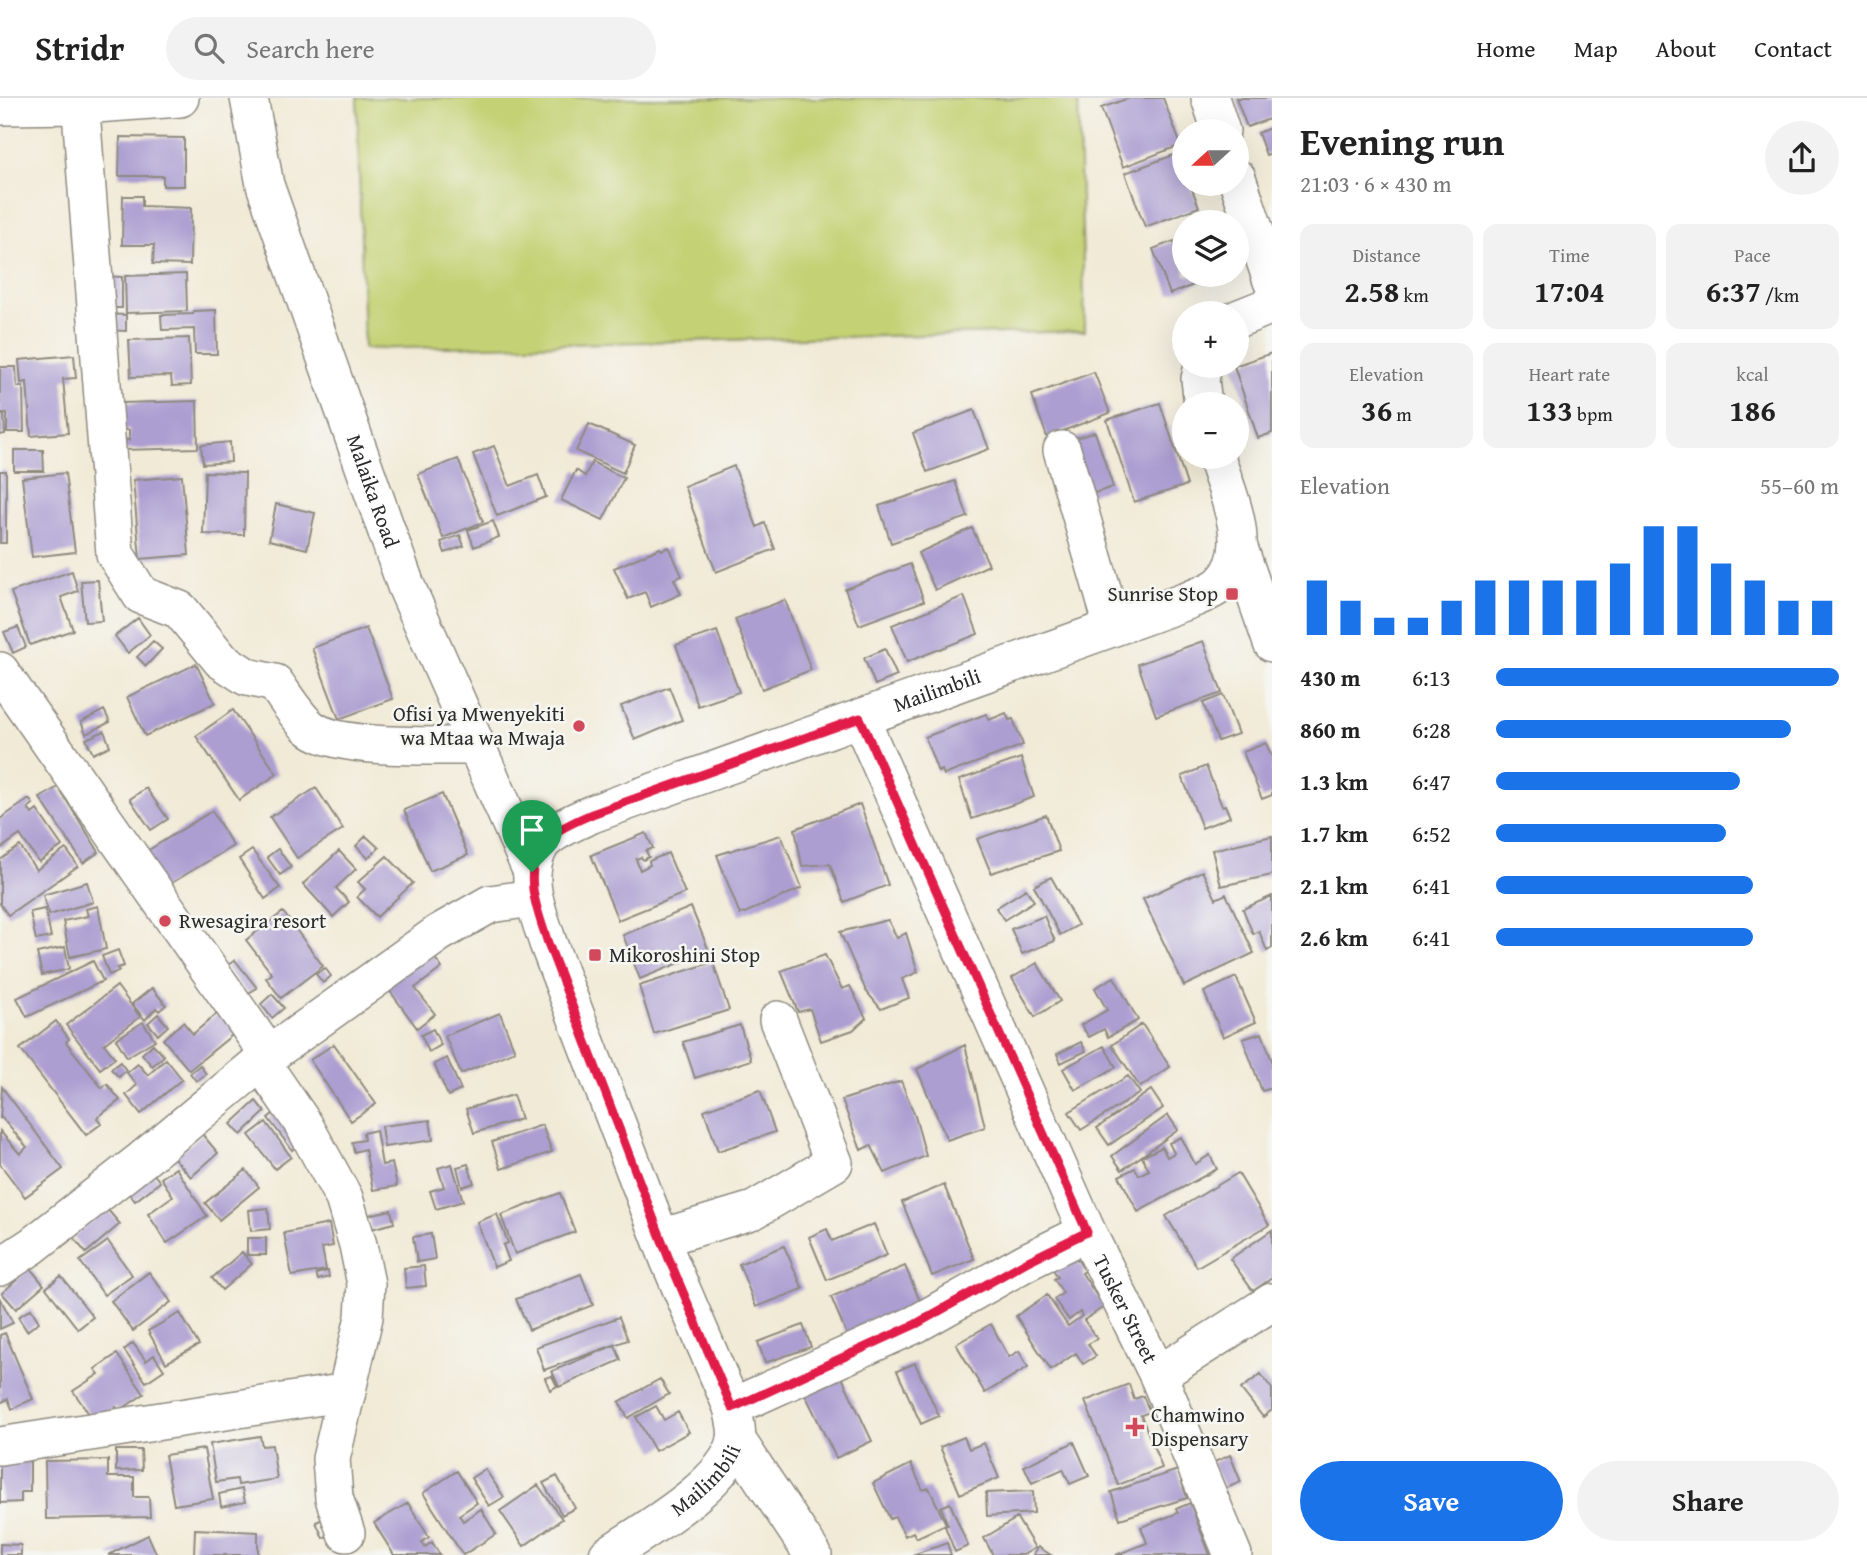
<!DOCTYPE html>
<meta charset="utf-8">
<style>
:root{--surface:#fff;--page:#f2f2f2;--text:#222;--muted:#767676;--line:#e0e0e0;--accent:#1a73e8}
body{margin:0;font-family:"Gentium Book Plus",serif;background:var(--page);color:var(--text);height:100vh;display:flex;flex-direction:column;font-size:26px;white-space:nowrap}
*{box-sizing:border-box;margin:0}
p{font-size:23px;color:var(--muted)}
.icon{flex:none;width:38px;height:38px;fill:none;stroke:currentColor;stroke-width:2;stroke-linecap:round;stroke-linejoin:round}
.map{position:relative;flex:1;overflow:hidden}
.drawer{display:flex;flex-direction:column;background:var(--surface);width:595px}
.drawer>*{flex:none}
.needle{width:46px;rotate:249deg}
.tools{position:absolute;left:1172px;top:21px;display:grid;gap:14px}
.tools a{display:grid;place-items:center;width:77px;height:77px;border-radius:50%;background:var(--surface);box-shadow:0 7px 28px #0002;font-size:35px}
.pin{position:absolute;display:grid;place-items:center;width:60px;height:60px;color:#fff;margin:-72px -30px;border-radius:50% 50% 50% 0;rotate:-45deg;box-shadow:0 0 7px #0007}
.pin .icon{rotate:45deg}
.round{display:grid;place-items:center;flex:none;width:74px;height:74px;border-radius:37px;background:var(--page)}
.summary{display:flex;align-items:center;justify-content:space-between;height:119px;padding:0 28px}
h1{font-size:38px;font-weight:800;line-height:52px}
.stats{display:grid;grid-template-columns:repeat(3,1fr);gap:10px;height:119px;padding:7px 28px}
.stats div{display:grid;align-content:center;border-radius:14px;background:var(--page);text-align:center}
.stats b{font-size:30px;font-weight:800}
.stats small{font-size:19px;font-weight:400}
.stats p{font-size:19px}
.chart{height:196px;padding:14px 28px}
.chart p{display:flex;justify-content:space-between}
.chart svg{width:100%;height:126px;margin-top:7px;stroke:var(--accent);stroke-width:6}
.primary-button{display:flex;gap:14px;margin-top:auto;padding:14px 28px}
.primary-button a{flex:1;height:80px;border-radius:42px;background:var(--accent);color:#fff;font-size:28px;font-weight:800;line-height:80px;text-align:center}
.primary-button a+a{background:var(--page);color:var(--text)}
ul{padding:0 28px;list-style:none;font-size:23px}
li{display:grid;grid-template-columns:112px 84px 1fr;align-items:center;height:52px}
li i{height:18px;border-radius:9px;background:var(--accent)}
header{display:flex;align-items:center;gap:42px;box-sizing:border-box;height:98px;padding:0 35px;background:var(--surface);border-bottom:2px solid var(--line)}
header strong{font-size:33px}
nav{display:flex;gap:38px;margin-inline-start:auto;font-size:24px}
.search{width:490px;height:63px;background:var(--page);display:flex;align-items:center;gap:18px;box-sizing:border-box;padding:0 24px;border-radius:38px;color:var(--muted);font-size:26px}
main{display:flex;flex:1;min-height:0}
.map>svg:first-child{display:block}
.green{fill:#c4d274;stroke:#787e50;stroke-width:2}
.building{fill:#ac9ed1}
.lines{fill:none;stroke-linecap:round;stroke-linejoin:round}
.minor-casing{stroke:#8e8a80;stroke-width:40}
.minor{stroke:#fff;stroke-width:37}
.route-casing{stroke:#fff;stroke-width:14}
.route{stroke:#e11d48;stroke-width:9}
.poi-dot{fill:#d1495b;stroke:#f6f6f2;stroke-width:2.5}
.labels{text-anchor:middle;stroke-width:5;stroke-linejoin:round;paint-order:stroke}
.street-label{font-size:21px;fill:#2b2b2b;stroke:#f6f6f2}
.poi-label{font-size:21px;fill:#2b2b2b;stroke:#f6f6f2;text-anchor:start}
</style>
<header>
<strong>Stridr</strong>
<div class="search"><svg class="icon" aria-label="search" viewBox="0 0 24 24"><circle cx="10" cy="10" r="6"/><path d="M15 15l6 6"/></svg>Search here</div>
<nav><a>Home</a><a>Map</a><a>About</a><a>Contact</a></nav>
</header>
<main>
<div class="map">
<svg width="1272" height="1457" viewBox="0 0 1272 1457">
<rect width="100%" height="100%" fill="#f6f6f2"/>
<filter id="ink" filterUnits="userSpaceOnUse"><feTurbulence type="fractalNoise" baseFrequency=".0143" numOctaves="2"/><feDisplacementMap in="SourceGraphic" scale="14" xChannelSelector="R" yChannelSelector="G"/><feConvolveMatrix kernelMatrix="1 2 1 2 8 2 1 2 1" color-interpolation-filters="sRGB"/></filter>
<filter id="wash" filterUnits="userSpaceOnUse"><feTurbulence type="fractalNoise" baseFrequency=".00686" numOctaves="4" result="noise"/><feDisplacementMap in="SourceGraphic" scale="28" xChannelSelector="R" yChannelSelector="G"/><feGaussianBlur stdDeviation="1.57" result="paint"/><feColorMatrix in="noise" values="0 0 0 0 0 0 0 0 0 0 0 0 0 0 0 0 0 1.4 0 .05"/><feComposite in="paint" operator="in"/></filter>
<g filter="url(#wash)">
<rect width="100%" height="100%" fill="#f1ead6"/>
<!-- green -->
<path class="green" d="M357 0H1078L1085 233 364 251Z"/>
<g id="blocks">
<!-- building -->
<path class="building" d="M1129 0H1163L1181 47 1123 69 1101 10Z
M1236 0H1272V20L1247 29Z
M1272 29V55L1266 57 1258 35Z
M120 39 184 40V88H163V78H119Z
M1179 55 1185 71V86H1190L1199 109 1145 129 1125 75Z
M123 98H142V108L191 110 190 167 153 166 154 147H122Z
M1174 143 1177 152 1185 149V177H1220L1170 196 1153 151Z
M186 176 187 213 126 215 125 178Z
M103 178 122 179V210H103Z
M216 212 217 256H195L194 231 162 232 161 217 193 216 194 213Z
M103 216 126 217V233L103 232Z
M189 240 191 287 172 288 171 278 131 279 129 242Z
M1272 255V335L1258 340 1234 268Z
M74 257 76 280 63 281 68 335 31 338 27 284 21 285 19 262Z
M0 269H16L17 289H23L24 334H7V316L0 315Z
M1094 274 1110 315 1047 339 1032 297Z
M197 303 198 350 121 352V342H129V332H121L120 305Z
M1160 305 1187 387 1134 404 1107 322Z
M974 312 989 351 927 374 913 335Z
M0 317H4L5 336 0 337Z
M589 326 635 347 623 375 576 353Z
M1095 334 1113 389 1088 397 1070 342Z
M230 344 231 364 203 366 201 347Z
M494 348 510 388 538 377 546 399 497 418 473 356Z
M14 352H43L44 373H14Z
M458 361 483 424 443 440 418 376Z
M592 364 624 380 603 422 561 402 576 372 585 378Z
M734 368 757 429 765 425 775 451 716 474 684 388Z
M0 373H6V445H0Z
M205 374 245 375 244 437 203 436Z
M65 375 75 454 32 459 22 380Z
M182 378 189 457 140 461 133 382Z
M955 383 968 419 891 445 879 408Z
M276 406 315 415 307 451 269 442Z
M493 423 499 439 474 449 468 432Z
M972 430 989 467 935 492 918 455Z
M460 437 464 448 445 455 441 444Z
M669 449 682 478 674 481 681 496 651 509 645 494 628 501 614 470 660 450 662 452Z
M910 466 924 503 859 527 845 491Z
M72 473 78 493 61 499 73 532 30 547 11 494Z
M98 482 102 523 85 524 81 483Z
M964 498 978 536 907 564 892 527Z
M785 502 811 572 762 591 735 521Z
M138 520 150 537 128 555 115 538Z
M18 529 26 549 13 555 4 534Z
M366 530 393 601 339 621 312 550Z
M717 533 739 594 698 608 676 547Z
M153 543 162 551 146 568 137 559Z
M1203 543 1222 595 1156 618 1138 566Z
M885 551 897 578 875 587 864 560Z
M196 566 215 605 145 638 127 599Z
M669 589 682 622 635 642 621 608Z
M1223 597 1238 636 1218 643 1203 605Z
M104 612 110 624 86 636 81 624Z
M233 612 277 676 239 702 196 638Z
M1006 615 1009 622 1013 621 1023 647 944 677 942 672 938 674 925 639 986 616 989 622Z
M104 633 110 648 93 656 86 641Z
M1266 645 1272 659V697L1262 701 1243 654Z
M1021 660 1034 699 972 721 959 682Z
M1206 668 1222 708 1225 707 1230 719 1202 730 1182 678Z
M58 689 99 754 83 765 40 700Z
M146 690 168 721 151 732 130 701Z
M316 690 343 731 297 760 270 719Z
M442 696 468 757 430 773 404 712Z
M29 701 33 706 28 710 32 716 37 712 62 748 39 764 20 737 0 751V721Z
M860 706 888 787 844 804 830 766 802 768 795 731Z
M212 713 233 748 160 792 139 758Z
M1046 717 1059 753 991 775 977 741Z
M646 735 653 750 646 753 649 759 643 762 641 759 636 761 640 772 650 767 649 763 668 755 685 795 618 822 591 757Z
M781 737 802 790 740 817 717 757Z
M366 738 379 750 368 760 356 748Z
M1272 738V777L1221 788 1212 752Z
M20 748 36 772 66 751 78 768 8 817 0 806V762Z
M278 751 291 769 280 777 267 759Z
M252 752 280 790 265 801 239 761Z
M339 753 356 771 336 790 349 804 333 819 303 786Z
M387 758 413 785 377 819 357 799 365 791 358 784Z
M1202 773 1216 801 1226 796 1254 855 1184 888 1143 801Z
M1051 779 1078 827 1060 837 1034 788Z
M87 784 93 804 49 817 43 797Z
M1026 791 1034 803 1004 822 996 810Z
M1272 798V850L1267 853 1259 833 1253 836 1243 811Z
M98 808 106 851 70 859 63 823 88 818 86 811Z
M691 809 709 853 640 881 623 837Z
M45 811 51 839 36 842 30 814Z
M283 814 323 868 281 900 266 880 272 876 246 842Z
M1044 818 1055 843 1022 856 1011 831Z
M888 822 897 840 906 835 918 874 902 881 909 900 881 911 866 893 840 834Z
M65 849 69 871 42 877 37 855Z
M118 852 124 868 117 870 119 873 109 877 102 858Z
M429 852 442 870 415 890 435 916 417 930 384 885Z
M825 857 842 891 850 888 866 920 853 932 821 943 810 911 798 914 781 873Z
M235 862 257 890 247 896 226 869Z
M93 863 103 883 27 919 17 900Z
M713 864 729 912 654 936 639 888Z
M1037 865 1060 903 1035 919 1012 880Z
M325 870 331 878 323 885 316 876Z
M1114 879 1138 922 1108 939 1104 931 1089 939 1081 927 1107 912 1095 890Z
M1236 879 1256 924 1223 939 1204 894Z
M117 888 140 919 104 946 115 960 100 971 66 927Z
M152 890 166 907 159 913 156 910 145 922 132 906Z
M272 896 284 910 272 920 261 906Z
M220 913 237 933 189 972 163 941 183 924 193 936Z
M500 915 515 953 461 976 445 938Z
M158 916 168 928 158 937 148 925Z
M56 923 69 941 66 944 102 990 107 986 120 1002 97 1020 101 1026 86 1037 20 951Z
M143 924 155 942 127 959 116 941Z
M1142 926 1170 969 1140 989 1112 947Z
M740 927 751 962 695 980 683 944Z
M433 931 441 947 429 954 421 937Z
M1262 935 1272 963V990L1262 993 1243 941Z
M1081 944 1086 953 1061 965 1057 956Z
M153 946 164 958 152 968 142 956Z
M334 946 376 1006 351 1023 310 962Z
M965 947 985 1029 947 1042 917 971Z
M1104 948 1116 969 1075 992 1063 971Z
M447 960 461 992 448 998 434 966Z
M166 961 182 981 141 1016 126 997 137 987 127 975 138 966 148 977Z
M120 964 126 972 119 979 111 971Z
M200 967 206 976 196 983 190 975Z
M1128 978 1140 995 1081 1032 1069 1014Z
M901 983 915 1018 926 1058 885 1075 871 1047 861 1052 842 1002Z
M264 987 306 1041 292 1052 268 1020 274 1015 257 993Z
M2 989 63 1071 25 1099 0 1066V1033L20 1056 27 1049 1 1019 0 1021Z
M760 992 775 1034 718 1053 704 1012Z
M1151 992 1163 1010 1109 1047 1097 1030Z
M513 997 521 1021 474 1035 466 1011Z
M256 1003 265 1014 241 1037 231 1026Z
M1168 1017 1178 1032 1122 1072 1112 1058Z
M430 1022 433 1042 384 1049 381 1028Z
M266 1024 291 1059 275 1071 249 1037Z
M542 1027 552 1054 501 1071 492 1044Z
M376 1032 382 1067 392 1065 397 1088 373 1092 365 1051 354 1054 352 1044 364 1042 363 1035Z
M202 1036 218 1055 191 1079 174 1060Z
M1181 1039 1195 1066 1210 1057 1217 1071 1138 1114 1119 1078 1135 1070 1139 1077 1149 1072 1142 1059 1162 1049 1167 1059 1174 1055 1169 1045Z
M452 1066 463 1103 436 1111 430 1093 444 1089 438 1070Z
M468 1066 474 1085 462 1089 457 1069Z
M176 1070 207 1118 167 1145 148 1116 173 1098 161 1080Z
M150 1071 160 1084 135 1103 125 1090Z
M246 1072 259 1089 219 1122 205 1105Z
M1238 1075 1269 1127 1197 1169 1166 1118Z
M944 1087 974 1161 932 1178 902 1104Z
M560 1095 575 1134 515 1156 501 1117Z
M268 1110 270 1131 251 1133 249 1112Z
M107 1111 120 1126 86 1155 73 1139Z
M391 1112 394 1125 371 1131 368 1117Z
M497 1116 508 1145 503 1147 509 1163 494 1169 477 1124Z
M329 1126 333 1148 322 1150 326 1172 292 1178 284 1135Z
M874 1126 887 1157 827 1182 809 1139 827 1131 832 1143Z
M1272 1132V1180L1253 1193 1230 1161Z
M431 1136 435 1161 417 1164 413 1139Z
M247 1140H266V1157H247Z
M108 1143 132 1177 104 1197 80 1163Z
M784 1148 803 1191 756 1209 739 1166Z
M1069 1149 1085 1173 1082 1175 1104 1209 1084 1222 1097 1241 1088 1246 1096 1258 1083 1266 1076 1255 1051 1272 1016 1218 1047 1197 1068 1228 1082 1218 1080 1214 1069 1222 1054 1201 1063 1195 1054 1181 1058 1179 1048 1164Z
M242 1154 252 1166 222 1192 212 1180Z
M424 1168 426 1188 406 1190 404 1170Z
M905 1168 923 1210 849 1242 831 1199Z
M30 1170 44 1187 16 1211 2 1195Z
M328 1173 329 1179 318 1182 316 1176Z
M149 1174 171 1204 133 1233 111 1203Z
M581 1176 593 1207 529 1232 516 1201Z
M61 1178 93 1219 78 1231 46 1190Z
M0 1200 13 1225 0 1231Z
M31 1211 39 1224 27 1233 18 1219Z
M180 1215 199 1247 166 1265 148 1233Z
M619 1219 628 1242 544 1272 536 1249Z
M991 1226 1009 1259 1019 1253 1028 1269 985 1295 956 1246Z
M803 1227 811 1249 765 1265 758 1244Z
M5 1235 33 1301 12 1311 8 1301 0 1305V1237Z
M133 1245 146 1263 154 1257 164 1272 146 1284 124 1252Z
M615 1247 621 1262 559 1289 552 1273Z
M117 1256 144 1296 119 1313 116 1309 94 1323 73 1293 99 1276 95 1271Z
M915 1265 939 1318 921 1326 897 1273Z
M840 1275 872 1343 836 1360 803 1292Z
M1261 1276 1272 1291V1312L1263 1319 1241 1291Z
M552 1278 557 1288 550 1292 545 1280Z
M660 1281 669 1296 628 1320 619 1304Z
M1129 1286 1134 1301 1143 1298 1150 1314 1141 1317 1162 1370 1118 1387 1085 1303Z
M656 1308 664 1322 678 1314 689 1334 655 1353 636 1319Z
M260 1338 262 1348 272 1347 277 1381 238 1387 237 1381 216 1384 210 1346Z
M964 1339 969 1351 984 1345 999 1380 960 1396 940 1349Z
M1074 1344 1089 1378 1070 1386 1063 1371 1032 1385 1024 1368Z
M204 1351 213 1401 174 1407 165 1357Z
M116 1352H141L142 1372 116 1373Z
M1230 1357 1241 1384 1224 1391 1212 1365Z
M108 1362V1379H134V1399H149L150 1419 46 1421 45 1363Z
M30 1363V1394H21V1404L0 1405V1364Z
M911 1366 923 1392 929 1390 946 1426 916 1440 913 1434 905 1438 895 1419 890 1421 873 1385Z
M485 1371 504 1399 489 1408 471 1380Z
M1178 1372 1187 1400 1120 1421 1111 1394Z
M457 1373 477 1405 459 1417 463 1423 481 1411 496 1436 463 1457 423 1395Z
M557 1378 575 1410 562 1417 543 1385Z
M538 1387 562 1421 524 1448 500 1413Z
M242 1391 245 1404 221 1409 219 1396Z
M1033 1393 1034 1415 987 1418 986 1395Z
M408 1405 429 1439 422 1444 425 1449 432 1444 440 1457H394L374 1425Z
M950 1405 968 1448 955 1454 945 1428 948 1427 941 1409Z
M1190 1405 1210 1457H1116L1147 1445 1141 1429 1178 1415 1176 1411Z
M336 1415 344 1431 323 1440 316 1424Z
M1017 1420 1035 1450 1023 1457H993L984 1440Z
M195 1431 258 1434V1457H194Z
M148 1437 157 1457H108Z
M947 1445 951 1457H912Z
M0 1446 21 1447V1457H0Z
M1038 1449 1051 1457H1033Z"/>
</g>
</g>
<g filter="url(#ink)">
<use href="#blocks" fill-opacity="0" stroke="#8e8a80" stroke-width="2"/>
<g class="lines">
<!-- minor casing -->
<g class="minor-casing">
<g id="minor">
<path d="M80 0 115 456 141 497 180 512 221 562 247 579 275 585C285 599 295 616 308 628 333 653 439 647 477 648"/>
<path id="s1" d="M249 0 265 87 406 488 532 774"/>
<path d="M1210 0 1221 33"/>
<path d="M0 8 81 7 180 0"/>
<path d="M1237 80 1272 183"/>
<path d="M1237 221 1272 207"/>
<path d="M1203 268 1200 281 1203 306"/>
<path d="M1062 352 1113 529"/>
<path d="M1239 450 1272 545"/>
<path d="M0 573 269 957"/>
<path id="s2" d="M860 620 1087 1134 1158 1277 1233 1457"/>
<path d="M261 964 304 1027 344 1100 358 1147 366 1186 364 1219 331 1361 334 1400 346 1435"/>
<path d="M661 1140 754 1112 834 1065 778 922"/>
<path d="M0 1169 32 1148 142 1062 269 957 439 835 490 806 533 800"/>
<path d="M1158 1277 1272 1204"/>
<path d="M732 1309 916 1226 1026 1164 1087 1134"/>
<path d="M736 1341 813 1457"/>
<path d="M0 1348 347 1294"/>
<path id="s3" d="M608 1457C645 1432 727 1386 736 1342 738 1332 734 1319 732 1309L669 1162 548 845C538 814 522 779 540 748 548 735 578 722 592 716L1187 503C1198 498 1212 494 1221 486 1256 453 1228 398 1216 359"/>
</g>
</g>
<!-- minor -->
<use href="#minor" class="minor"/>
</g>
</g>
<g class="lines" filter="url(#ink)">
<!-- route casing -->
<g class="route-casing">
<path id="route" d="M860 620 1087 1134 1026 1164 916 1226 732 1310 669 1161 548 845C538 814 523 780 540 748 548 735 578 722 592 716Z"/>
</g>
<!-- route -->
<use href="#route" class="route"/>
</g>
<!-- markers -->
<g class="poi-dot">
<rect x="1225" y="489" width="14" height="14" rx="3.5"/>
<circle cx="579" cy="628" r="7"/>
<circle cx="165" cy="823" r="7"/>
<rect x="588" y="850" width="14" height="14" rx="3.5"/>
<path d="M1131.5 1318.5h7v7h7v7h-7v7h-7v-7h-7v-7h7z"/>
</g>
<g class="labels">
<!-- street labels -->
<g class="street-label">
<text dy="7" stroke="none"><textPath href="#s1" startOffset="413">Malaika Road</textPath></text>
<text dy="7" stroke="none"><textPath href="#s3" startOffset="1237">Mailimbili</textPath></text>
<text dy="7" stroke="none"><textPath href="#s2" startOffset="648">Tusker Street</textPath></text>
<text dy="7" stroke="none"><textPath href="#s3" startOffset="124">Mailimbili</textPath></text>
</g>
<!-- poi labels -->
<g class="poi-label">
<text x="1218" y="503" text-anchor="end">Sunrise Stop</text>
<text x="565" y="623" text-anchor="end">Ofisi ya Mwenyekiti<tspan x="565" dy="24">wa Mtaa wa Mwaja</tspan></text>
<text x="179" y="830">Rwesagira resort</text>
<text x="609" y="864">Mikoroshini Stop</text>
<text x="1151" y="1324">Chamwino<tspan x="1151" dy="24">Dispensary</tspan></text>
</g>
</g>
</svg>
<div class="tools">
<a><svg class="needle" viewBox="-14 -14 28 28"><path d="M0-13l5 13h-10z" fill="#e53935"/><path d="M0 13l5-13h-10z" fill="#767676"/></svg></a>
<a><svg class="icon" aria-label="layers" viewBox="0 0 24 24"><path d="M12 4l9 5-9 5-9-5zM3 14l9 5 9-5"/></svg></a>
<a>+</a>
<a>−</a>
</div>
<div class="pin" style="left:532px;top:774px;background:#1e9e55"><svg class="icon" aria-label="arrive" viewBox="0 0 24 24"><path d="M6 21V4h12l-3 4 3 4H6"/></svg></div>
</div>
<section class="drawer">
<div class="summary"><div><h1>Evening run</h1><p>21:03 · 6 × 430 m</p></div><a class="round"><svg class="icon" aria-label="share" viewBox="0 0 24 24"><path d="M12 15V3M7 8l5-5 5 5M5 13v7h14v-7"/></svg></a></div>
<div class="stats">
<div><p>Distance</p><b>2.58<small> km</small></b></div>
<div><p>Time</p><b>17:04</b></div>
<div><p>Pace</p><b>6:37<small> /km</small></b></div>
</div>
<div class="stats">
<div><p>Elevation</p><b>36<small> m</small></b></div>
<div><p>Heart rate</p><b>133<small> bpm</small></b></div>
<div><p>kcal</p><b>186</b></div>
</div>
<div class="chart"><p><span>Elevation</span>55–60 m</p>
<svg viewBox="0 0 160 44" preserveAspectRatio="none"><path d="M5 44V25M15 44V32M25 44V38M35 44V38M45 44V32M55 44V25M65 44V25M75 44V25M85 44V25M95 44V19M105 44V6M115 44V6M125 44V19M135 44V25M145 44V32M155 44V32"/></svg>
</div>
<ul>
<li><b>430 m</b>6:13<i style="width:100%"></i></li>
<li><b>860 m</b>6:28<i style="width:86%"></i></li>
<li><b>1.3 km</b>6:47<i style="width:71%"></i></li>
<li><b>1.7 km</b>6:52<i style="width:67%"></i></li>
<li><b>2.1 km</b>6:41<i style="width:75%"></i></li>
<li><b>2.6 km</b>6:41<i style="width:75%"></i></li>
</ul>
<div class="primary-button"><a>Save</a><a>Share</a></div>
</section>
</main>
